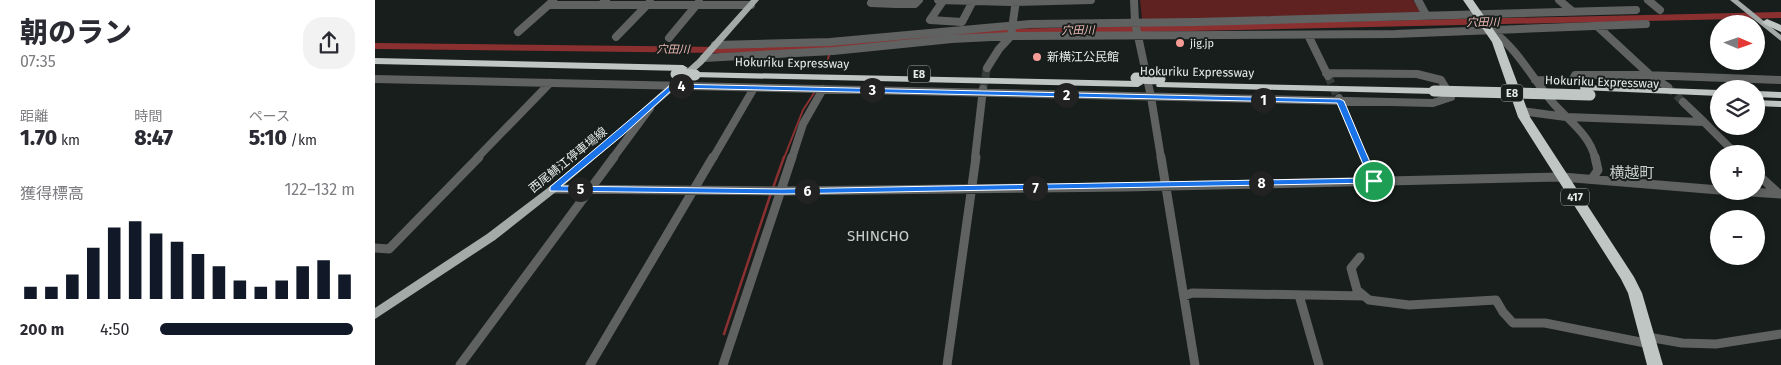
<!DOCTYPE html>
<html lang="ja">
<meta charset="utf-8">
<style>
:root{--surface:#fff;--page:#f2f2f3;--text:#2b2b33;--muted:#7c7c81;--accent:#111827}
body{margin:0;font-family:"Fira Sans","Noto Sans JP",sans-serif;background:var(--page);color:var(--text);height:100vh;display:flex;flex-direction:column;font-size:19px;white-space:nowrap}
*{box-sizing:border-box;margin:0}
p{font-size:16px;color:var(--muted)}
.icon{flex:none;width:28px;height:28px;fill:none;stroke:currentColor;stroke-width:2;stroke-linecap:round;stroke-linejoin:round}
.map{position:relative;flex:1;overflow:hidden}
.side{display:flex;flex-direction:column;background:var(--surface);width:375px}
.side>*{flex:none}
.needle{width:32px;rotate:92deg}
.controls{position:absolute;left:1335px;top:15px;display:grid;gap:10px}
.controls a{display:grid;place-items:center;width:55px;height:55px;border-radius:50%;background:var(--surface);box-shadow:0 2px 8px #0003;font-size:25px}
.pin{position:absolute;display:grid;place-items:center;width:42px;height:42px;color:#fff;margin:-21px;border:2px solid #fff;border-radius:50%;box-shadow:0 1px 5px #0007}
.km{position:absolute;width:25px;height:25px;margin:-12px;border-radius:50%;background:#222;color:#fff;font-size:14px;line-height:25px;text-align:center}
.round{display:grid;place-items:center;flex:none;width:52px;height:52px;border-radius:20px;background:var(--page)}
.summary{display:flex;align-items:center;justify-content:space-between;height:85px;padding:0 20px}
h1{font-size:28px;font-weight:800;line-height:38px}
.stats{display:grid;grid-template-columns:repeat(3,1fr);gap:8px;height:85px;padding:5px 20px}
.stats div{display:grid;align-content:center}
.stats b{font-size:21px;font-weight:800}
.stats small{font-size:14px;font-weight:400}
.stats p{font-size:14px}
.chart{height:140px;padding:10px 20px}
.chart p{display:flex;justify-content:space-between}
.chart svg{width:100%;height:90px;margin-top:5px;stroke:var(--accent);stroke-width:6}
ul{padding:0 20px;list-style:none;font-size:16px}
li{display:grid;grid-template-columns:80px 60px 1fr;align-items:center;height:38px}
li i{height:12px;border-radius:6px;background:var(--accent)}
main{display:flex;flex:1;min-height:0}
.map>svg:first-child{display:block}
.green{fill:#602121}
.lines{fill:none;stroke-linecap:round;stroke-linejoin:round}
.stream-far1{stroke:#8b3030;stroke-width:2}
.stream{stroke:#8b3030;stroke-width:2.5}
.river{fill:#8b3030;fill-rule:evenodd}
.minor-tunnel{stroke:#373d3a;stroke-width:8;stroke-dasharray:8 4;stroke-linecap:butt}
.minor-far1{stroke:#5f6261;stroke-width:8}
.minor{stroke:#5f6261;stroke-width:9}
.major{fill:#a4aaa7;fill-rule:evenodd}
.highway{fill:#bfc6c3;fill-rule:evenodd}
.highway-bridge{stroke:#bfc6c3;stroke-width:11}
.route{fill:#1a73e8;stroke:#fff;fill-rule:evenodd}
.poi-dot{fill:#f59c96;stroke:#181e1b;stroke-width:2}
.labels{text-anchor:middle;stroke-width:4;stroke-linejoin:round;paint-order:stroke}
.far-water-label{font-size:11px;font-style:italic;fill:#efbab6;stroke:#181e1b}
.far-poi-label{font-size:11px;fill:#e6eae8;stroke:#181e1b;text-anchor:start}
.shield{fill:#181e1b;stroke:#a8adaa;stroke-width:1}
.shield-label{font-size:11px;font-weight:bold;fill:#e6eae8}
.poi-label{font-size:12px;fill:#e6eae8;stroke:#181e1b;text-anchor:start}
.street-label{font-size:12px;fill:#e6eae8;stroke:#181e1b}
.quarter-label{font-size:15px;fill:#c9d0cd;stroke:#181e1b}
</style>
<main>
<section class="side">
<div class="summary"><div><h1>朝のラン</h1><p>07:35</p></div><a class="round"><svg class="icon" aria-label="share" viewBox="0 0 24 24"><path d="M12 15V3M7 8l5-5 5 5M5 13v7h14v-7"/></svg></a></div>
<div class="stats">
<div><p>距離</p><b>1.70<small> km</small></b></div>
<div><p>時間</p><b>8:47</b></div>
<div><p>ペース</p><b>5:10<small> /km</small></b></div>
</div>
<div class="chart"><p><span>獲得標高</span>122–132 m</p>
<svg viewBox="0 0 160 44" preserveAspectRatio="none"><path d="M5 44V38M15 44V38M25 44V32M35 44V19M45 44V9M55 44V6M65 44V12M75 44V16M85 44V22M95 44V28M105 44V35M115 44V38M125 44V35M135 44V28M145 44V25M155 44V32"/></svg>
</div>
<ul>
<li><b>200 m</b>4:50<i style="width:99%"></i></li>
</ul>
</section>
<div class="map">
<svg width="1406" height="365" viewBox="0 0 1406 365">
<rect width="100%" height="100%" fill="#181e1b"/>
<!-- green -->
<path class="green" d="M765 0H1038L1046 13 767 20Z"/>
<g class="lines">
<!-- stream-far1 -->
<path class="stream-far1" d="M451 65 457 46
M409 158 428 110 441 90"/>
<!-- stream -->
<path class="stream" d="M398 188 409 157
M349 334 396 193"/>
<!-- river -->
<path class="river" d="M1406 12V18L630 35 576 37 445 50 348 53 0 49V43L348 47 445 44 576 31 630 29Z"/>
<!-- minor-tunnel -->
<path class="minor-tunnel" d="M953 76 962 96
M1293 87 1308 102
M608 89 612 68"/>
<!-- minor-far1 -->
<path class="minor-far1" d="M231 0 226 5H376
M498 0 496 3 521 4
M522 0 521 4H540L544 0
M563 0 636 2 716 0
M759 0 760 22 776 97 786 158
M1043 0 1051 15
M1184 0 1197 11
M1273 0 1285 10
M568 1 555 20 587 22 598 1
M174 5H226
M1222 26 1275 75 1293 87
M1116 30C1142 48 1158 79 1178 103 1193 120 1215 135 1220 158
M143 32 178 1
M933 35 953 76
M241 37 275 2
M294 38 324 2
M340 45 455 42 655 24 820 22 1261 10
M329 58 458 51 577 39 636 36 1020 34 1271 24
M612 68 624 49 636 36 641 0
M0 79 1058 103 1076 97 1066 80 1042 74 951 73
M1160 80 1197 81 1200 75H1270L1406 80
M964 98 989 158
M1308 102 1329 122
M1146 111 1191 117 1329 122 1361 154
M102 158 175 83
M238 158 275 108
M338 158 379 88
M417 158 428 124 448 89
M600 158 608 89"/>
<!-- minor -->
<path class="minor" d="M786 157 820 365
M989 157 999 181
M1381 173 1404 194
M1217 179 1223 170 1220 157
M178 189 407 191 750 187 1187 177 1344 190
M1362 191 1406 194
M0 248 14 249 104 157
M985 257 976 268 982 290 994 300 1034 305 1121 300 1128 312 1138 323H1170L1275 344
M924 295 944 365
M809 296 817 293 989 296
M1273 337 1307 343 1341 344 1406 334
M85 365 239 157
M215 365 338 157
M348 365 417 157
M572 365 601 157"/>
<!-- major -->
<path class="major" d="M376 0H384L328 64 248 135 182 191 120 240 0 319V308L112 234 174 187 242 131 322 60Z
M1355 0H1363L1406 35V41Z"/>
<!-- highway -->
<path class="highway" d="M1088 0H1098L1127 42 1155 117 1259 277 1267 293 1288 365H1272L1253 293 1246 279 1143 117 1117 42Z
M1392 19 1406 25V32L1389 24 1387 22Z
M0 58 308 65 313 68 308 71 0 64Z
M320 72 763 81 768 84 763 87 316 77 315 75Z
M786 82 1059 88 1064 91 1059 94 782 87 781 85Z
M1210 85 1344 90V96L1206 90 1205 88 1206 86Z
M1381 91 1406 92V98L1381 97Z
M1381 100 1406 101V107L1381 106Z"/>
<!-- highway-bridge -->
<path class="highway-bridge" d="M301 74 320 75
M761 78 785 79
M1059 91 1215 95"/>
</g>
<!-- route -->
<path class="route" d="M297 84 965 99 969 101 1003 181 999 183 407 194 175 191V187ZM299 88 962 103 994 178 407 189 186 186 248 135Z"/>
<!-- markers -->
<g class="poi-dot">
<circle cx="805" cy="43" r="5"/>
<circle cx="662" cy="57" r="5"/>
</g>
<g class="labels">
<!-- far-water labels -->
<g class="far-water-label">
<text transform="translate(1108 22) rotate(-1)" y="4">穴田川</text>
<text transform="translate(703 30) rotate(-1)" y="4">穴田川</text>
<text transform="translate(298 49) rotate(1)" y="4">穴田川</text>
</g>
<!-- far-poi labels -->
<g class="far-poi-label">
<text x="815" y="47">jig.jp</text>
</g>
<!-- shield labels -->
<g class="shield">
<rect x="533" y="65.5" width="22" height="17" rx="4"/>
<rect x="1126" y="84.5" width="22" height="17" rx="4"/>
<rect x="1186" y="188.5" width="28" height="17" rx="4"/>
</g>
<g class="shield-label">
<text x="544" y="78">E8</text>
<text x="1137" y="97">E8</text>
<text x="1200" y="201">417</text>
</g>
<!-- poi labels -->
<g class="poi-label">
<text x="672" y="61">新横江公民館</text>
</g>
<!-- street labels -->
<g class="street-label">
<text transform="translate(417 63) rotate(1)" y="4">Hokuriku Expressway</text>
<text transform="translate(822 72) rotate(1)" y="4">Hokuriku Expressway</text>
<text transform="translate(1227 82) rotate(2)" y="4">Hokuriku Expressway</text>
<text transform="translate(193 160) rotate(-39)" y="4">西尾鯖江停車場線</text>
</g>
<!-- quarter labels -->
<g class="quarter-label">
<text x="1257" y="178">横越町</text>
<text x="503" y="241">SHINCHO</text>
</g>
</g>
</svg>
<div class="controls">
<a><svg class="needle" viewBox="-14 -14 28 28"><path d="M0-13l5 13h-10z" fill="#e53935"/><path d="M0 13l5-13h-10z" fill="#7c7c81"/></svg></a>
<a><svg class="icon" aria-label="layers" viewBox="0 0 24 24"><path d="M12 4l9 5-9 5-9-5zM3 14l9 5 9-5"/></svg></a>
<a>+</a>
<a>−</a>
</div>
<div class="pin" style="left:999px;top:181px;background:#1e9e55"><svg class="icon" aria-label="arrive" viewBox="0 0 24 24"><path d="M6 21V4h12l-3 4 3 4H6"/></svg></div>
<b class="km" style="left:888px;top:100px">1</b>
<b class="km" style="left:691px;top:95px">2</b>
<b class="km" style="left:497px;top:90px">3</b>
<b class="km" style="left:306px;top:86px">4</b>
<b class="km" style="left:205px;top:189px">5</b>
<b class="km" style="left:432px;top:191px">6</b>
<b class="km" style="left:660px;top:188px">7</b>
<b class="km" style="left:886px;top:183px">8</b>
</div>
</main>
